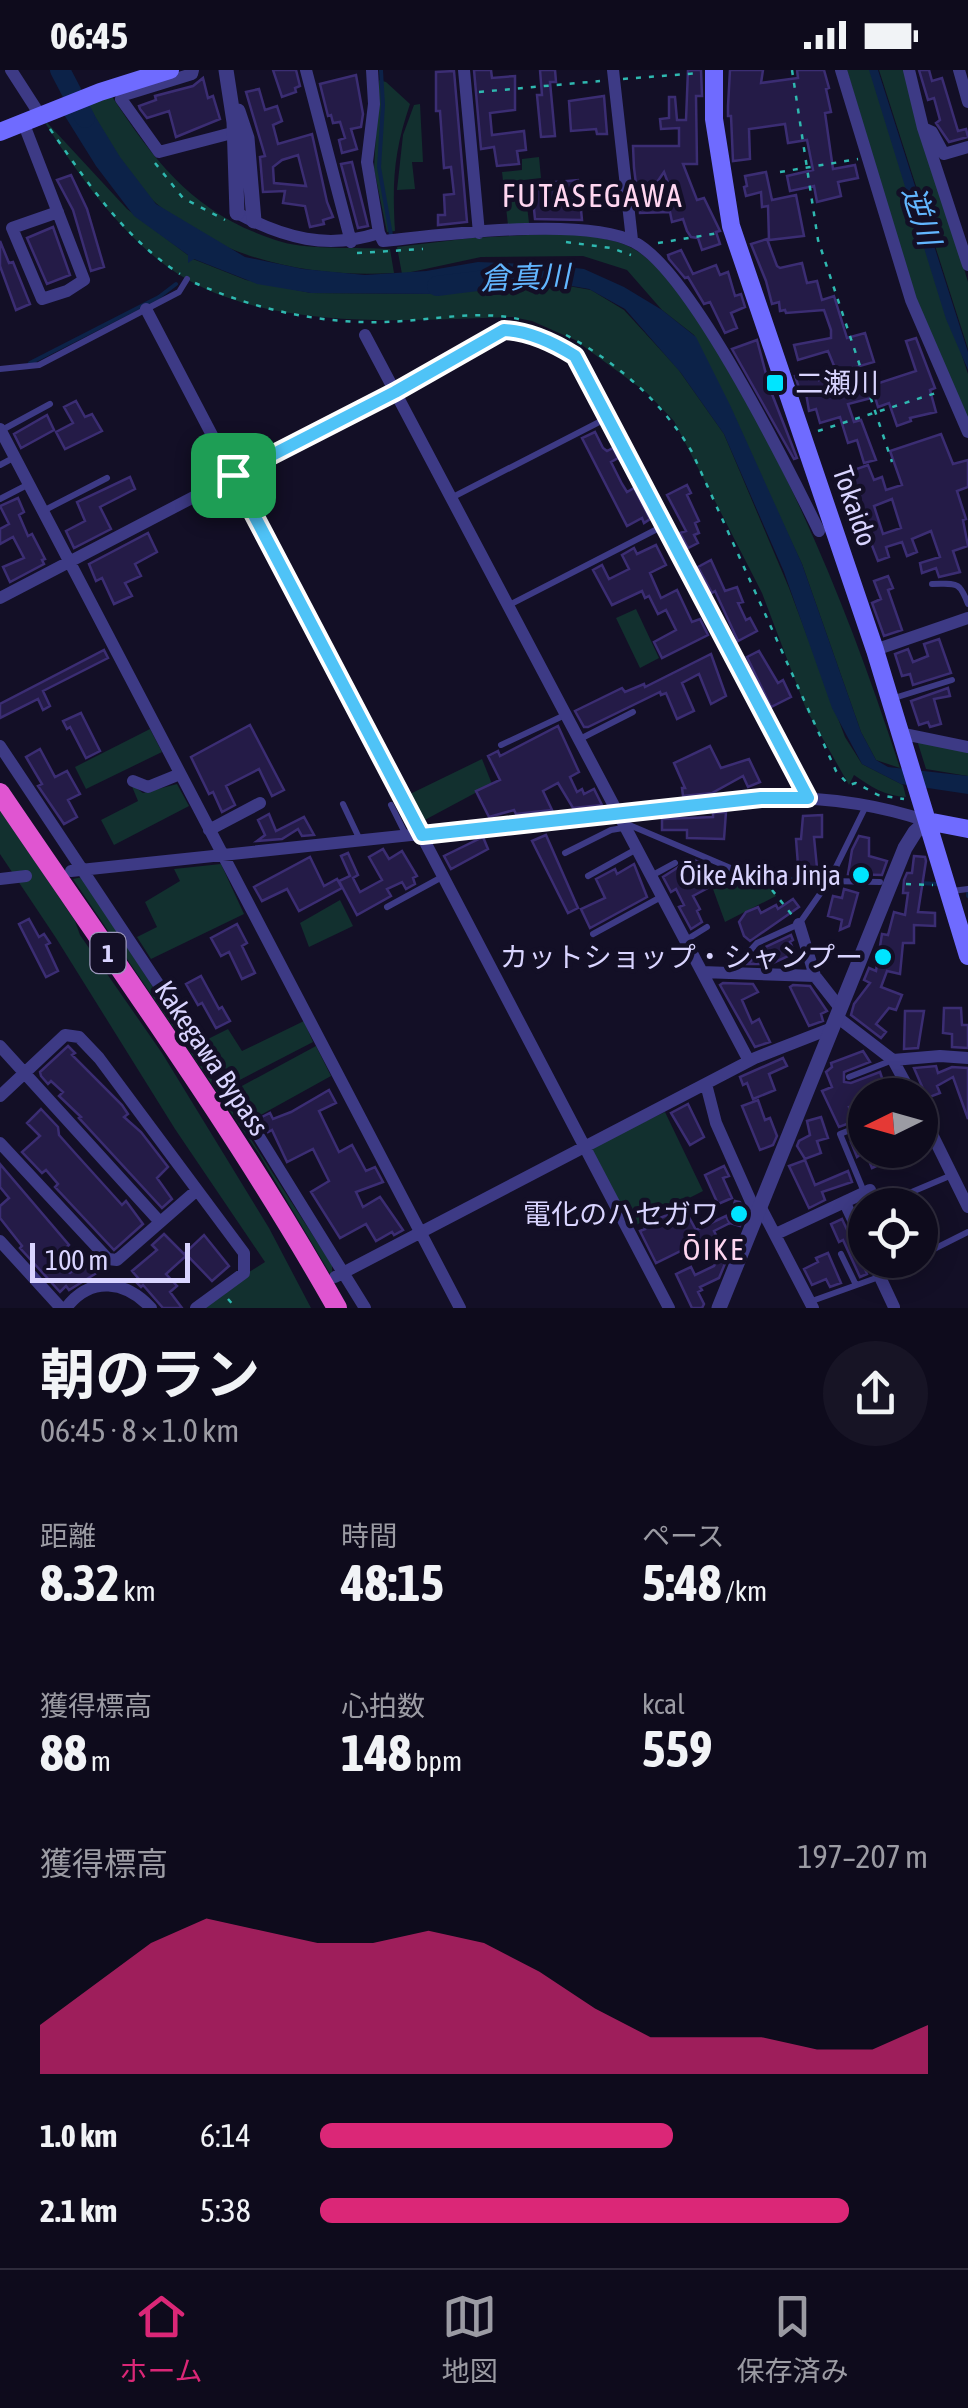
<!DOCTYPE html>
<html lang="ja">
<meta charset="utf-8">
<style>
:root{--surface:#0e0b1c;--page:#171425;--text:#f1f3f6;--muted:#9b9ba3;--line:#2e2b3b;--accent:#db2777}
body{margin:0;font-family:"Asap Condensed","Noto Sans JP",sans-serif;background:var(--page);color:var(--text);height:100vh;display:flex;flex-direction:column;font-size:38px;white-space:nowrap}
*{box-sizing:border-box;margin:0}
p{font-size:32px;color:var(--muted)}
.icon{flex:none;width:55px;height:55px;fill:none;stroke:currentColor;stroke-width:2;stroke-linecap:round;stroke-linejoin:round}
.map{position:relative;height:1238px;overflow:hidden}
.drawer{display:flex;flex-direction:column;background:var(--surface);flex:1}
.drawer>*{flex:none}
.needle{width:65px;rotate:265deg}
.fabs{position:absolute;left:848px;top:1008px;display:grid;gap:20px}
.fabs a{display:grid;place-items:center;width:90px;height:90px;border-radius:50%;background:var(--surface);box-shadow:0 5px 25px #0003,0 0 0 2px var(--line);font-size:50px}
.scale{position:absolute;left:30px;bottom:25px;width:160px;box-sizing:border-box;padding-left:10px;border:5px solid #d9d4ff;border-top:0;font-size:28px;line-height:35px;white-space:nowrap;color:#d9d4ff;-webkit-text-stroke:8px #130f26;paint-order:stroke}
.pin{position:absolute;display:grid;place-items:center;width:85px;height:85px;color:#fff;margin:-42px;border-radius:20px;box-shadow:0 5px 15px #0006}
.round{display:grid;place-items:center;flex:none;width:105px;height:105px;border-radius:52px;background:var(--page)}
.summary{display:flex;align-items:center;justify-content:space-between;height:170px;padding:0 40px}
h1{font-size:55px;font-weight:700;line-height:75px}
.stats{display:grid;grid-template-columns:repeat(3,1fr);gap:15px;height:170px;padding:10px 40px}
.stats div{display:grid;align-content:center}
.stats b{font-size:50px;font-weight:700}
.stats small{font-size:28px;font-weight:400}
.stats p{font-size:28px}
.chart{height:280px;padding:20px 40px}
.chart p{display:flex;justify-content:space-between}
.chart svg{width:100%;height:180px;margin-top:10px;fill:var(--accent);opacity:.7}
ul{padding:0 40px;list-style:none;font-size:32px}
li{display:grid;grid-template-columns:160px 120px 1fr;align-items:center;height:75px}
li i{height:25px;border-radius:12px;background:var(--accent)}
.status{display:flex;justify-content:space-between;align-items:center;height:70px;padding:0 50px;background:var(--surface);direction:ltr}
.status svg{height:28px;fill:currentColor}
.menu{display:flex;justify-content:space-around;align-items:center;height:140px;border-top:2px solid var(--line);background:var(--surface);font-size:28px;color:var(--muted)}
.menu a{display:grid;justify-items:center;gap:5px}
.menu .selected{color:var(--accent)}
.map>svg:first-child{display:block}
.green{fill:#12302f}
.water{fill:#0c2248}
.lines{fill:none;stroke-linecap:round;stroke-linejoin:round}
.stream{stroke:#0c2248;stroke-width:4}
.river{stroke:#0c2248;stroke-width:20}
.building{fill:#241b47;stroke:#3b2d73;stroke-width:2.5;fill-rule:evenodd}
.path{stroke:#2fb8b0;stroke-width:2.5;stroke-dasharray:5 8;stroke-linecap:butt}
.service{stroke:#3d3a85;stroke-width:6}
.minor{stroke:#3d3a85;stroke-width:12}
.tertiary{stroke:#3d3a85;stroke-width:15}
.secondary{stroke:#6f6bff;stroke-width:18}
.trunk{stroke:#e055d1;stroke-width:20}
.route-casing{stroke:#fff;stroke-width:20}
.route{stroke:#4fc3f7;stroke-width:12}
.poi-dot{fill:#00e5ff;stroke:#130f26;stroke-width:4}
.labels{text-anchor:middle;stroke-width:9;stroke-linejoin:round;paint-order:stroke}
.shield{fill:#130f26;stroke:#9e99be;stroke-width:2.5}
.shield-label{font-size:25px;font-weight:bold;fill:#d9d4ff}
.poi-label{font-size:28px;fill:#d9d4ff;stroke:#130f26;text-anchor:end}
.street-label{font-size:28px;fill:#d9d4ff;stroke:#130f26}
.water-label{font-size:30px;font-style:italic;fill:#62b6ff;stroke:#130f26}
.neighbourhood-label{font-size:30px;letter-spacing:2.5px;fill:#ffd6f0;stroke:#130f26}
.quarter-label{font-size:32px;letter-spacing:2.5px;fill:#ffd6f0;stroke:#130f26}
</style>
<div class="status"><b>06:45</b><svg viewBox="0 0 49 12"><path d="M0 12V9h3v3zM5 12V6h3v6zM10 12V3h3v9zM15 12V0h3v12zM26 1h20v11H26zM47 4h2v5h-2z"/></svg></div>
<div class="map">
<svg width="968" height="1238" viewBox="0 0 968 1238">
<rect width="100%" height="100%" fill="#130f26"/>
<!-- green -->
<path class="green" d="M847 0H870L968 304V362L927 273Z
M879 0H905L968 212V279Z
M379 10 386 12 410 34C394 81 392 112 395 161L387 162 374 99Z
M111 25C158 96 196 146 282 172 310 180 360 177 390 179L394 203C312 208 221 190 157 134 127 108 107 67 87 33Z
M420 34 423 92H412L415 119 397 120 403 65 414 35Z
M40 45 127 139 193 189 246 210 311 223 441 224 473 207 496 203 591 220 624 240 678 299 724 364 789 518 845 667 862 694 903 715 906 727C885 726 871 717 854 705L849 715 806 639 762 523 674 351 647 323 575 270 532 251 512 247C400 250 248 265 156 188 108 148 73 97 40 45Z
M539 87 541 108 524 110 529 153 508 155 502 102 522 100V89Z
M567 163C589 166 614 168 634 179 670 201 702 256 724 292 800 421 854 556 900 698L876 690 861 662 802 494 694 265 662 240 627 200 583 186 481 187 402 204 397 177 471 168Z
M636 539 659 588 640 598 616 548Z
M150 659 162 682 86 719 75 697Z
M916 667 968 677V706L926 699Z
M482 689 492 714 421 752 408 725Z
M131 714 143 723 177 714 189 736 114 775 101 750 138 731Z
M0 738 75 851 80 865 162 983 269 1158 311 1238H192L265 1192 175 1059 56 868 0 784Z
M221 794 244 844 151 889 137 867 157 857 145 832 180 811 174 799Z
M728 797 768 814 776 826 725 852 709 808Z
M82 807 332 1195V1207L259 1084 73 809Z
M340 830 353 856 309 877 300 853Z
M304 951 313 972 234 1013 208 969 228 959 242 981Z
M316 976 331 1006 257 1047 240 1017Z
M665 1042 703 1121 632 1157 591 1077Z"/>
<!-- water -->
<path class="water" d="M869 0H878L968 282V300L946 249Z
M87 33 120 87 156 134 245 187 303 199 365 205 426 201 478 192 550 195 584 199 624 217 662 240 696 267 730 335 802 494 861 662 876 690 888 697 968 706V724L901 714 862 694 832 638 784 502 724 364 681 303 625 239 589 219 498 203 473 207 441 224 311 223 257 214 194 189 188 193V185L134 146 96 96 63 43Z"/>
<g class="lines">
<!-- stream -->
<path class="stream" d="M381 0 383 35 379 97 391 165
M30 293 159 227 176 214
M765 809H827
M919 813 938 814
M968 823V826"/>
<!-- river -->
<path class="river" d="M60 0 85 48
M437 216 543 203"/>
</g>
<!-- building -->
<path class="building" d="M273 0H296L300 16 295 18 296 22 282 27Z
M474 0H491L492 8 515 6V40L490 43 492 65 524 61 526 80 517 81 519 94 497 96 494 77 481 79Z
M540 0H555L556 12H550L555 66 541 67 537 25H542Z
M688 0H701L702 26H696L697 94H683L697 130 704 128 720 161 716 162 720 174 702 180 698 168 691 167 687 161 683 149 672 152 670 142 640 143 639 123 646 113 636 114 634 98 633 76H679V58L661 59 660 49 669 48V27H675L677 50H686ZM664 102 675 132 642 134Z
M730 0H763L761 13 798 8 797 0H824L829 18 826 19 831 42 825 43 833 99 855 95 858 108 838 112 841 126 817 132 814 116 790 121 787 106 813 100 807 70 788 73 785 54 749 59 750 89 733 91 731 46H728V36Z
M919 0H929L932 11 942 8 958 61 966 59 968 67 949 72 936 53 940 50 934 28 928 30Z
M454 1 467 152 438 155V145H445L444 125 454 124 451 97 444 98 440 41H436V2Z
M356 5 363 44 361 57 351 59 357 79 342 83 339 70 345 68 340 52 333 53 331 45 328 46 320 14Z
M203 8 208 28 213 26 220 49 176 67 169 41 147 48 140 39 139 36 156 30 155 26 193 16Z
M259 19 265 40 277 36 282 51 273 55 278 74 312 64 327 132 333 147 323 150 324 154 310 157 305 136 283 133 285 121 263 122 260 87 265 86 246 22ZM298 85 306 116 274 113 273 97 282 90Z
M604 26 607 64H597L596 59 571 61 569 31Z
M352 92 368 156 358 158 341 94Z
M766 102 772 130 796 125 804 166 769 170 768 136 762 137 761 122 746 126 744 117 747 116 745 106Z
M71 105 87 139 104 197 91 201 73 140 57 110Z
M578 110 582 150 535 149 532 120 545 119V113Z
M53 157 70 205 47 214 27 168Z
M767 169 777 196 780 198 802 193 807 213 817 211 822 230 834 226 847 268 865 263 874 292 856 297 864 318 916 301 906 271 916 268 935 318 930 320 936 342 910 348 911 351 897 356 889 333 878 337 875 327 848 334 854 352 861 350 876 390 864 393 857 370 848 373 840 347 820 353 816 339 809 341 806 323 801 324 795 306 806 302 809 309 818 306 819 310 837 303 828 281 798 290 794 275 831 268V260L824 240 786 243 785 240 780 241 779 232 772 234 766 211 751 174Z
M0 171 9 193 13 192 30 234 16 240 0 196Z
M681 180 693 204 716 195 720 205 728 202 735 226 741 224 745 237 731 243 737 258 725 263 710 232 704 234 688 207 685 208 669 189 668 185Z
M757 270 770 319 797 388 794 389 732 279Z
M76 331 85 347 92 344 102 361 65 379 56 362 73 353 64 337Z
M47 345 54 360 21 378 14 364Z
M595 362 603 378 607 381 613 378 618 388 611 392 622 414 627 422 634 418 650 449 644 453 642 448 627 456 582 368Z
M941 364 953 394 968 390V417L957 421 966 449 963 450 968 476 953 481 960 502 939 507 936 498 922 503 920 493 940 487 931 461 912 469 917 482 907 486 902 472 886 477 889 487 878 491 866 460 855 464 844 435 849 433 845 421 854 418 848 402 868 395 874 410 882 407 886 420 902 415 890 381ZM892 429 901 458 883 464 874 436Z
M130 407 135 419 100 437 111 459 74 478 66 461 85 451 77 432Z
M687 415 691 423 687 425 699 451 695 453 699 463 694 465 698 473 688 478 680 463 686 461 667 425Z
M18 428 24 442 19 445 28 466 32 464 45 489 42 490 44 494 10 512 3 497 24 488 13 467 0 474V459L9 454 0 436Z
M148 463 157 482 135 494 141 506 125 513 132 526 114 534 102 508 96 511 89 494Z
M656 475 666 495 650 503 661 528 677 520 692 552 700 549 708 565 662 588 654 572 676 560 666 540 658 544 649 526 645 528 642 521 612 535 593 500 602 495 609 509 629 499 622 485 634 478 637 484Z
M711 490 725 521 737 517 743 532 738 533 746 550 750 548 757 561 738 571 715 521 712 523 698 497Z
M888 506 893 518 888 520 902 560 884 566 872 533 881 529 874 511Z
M939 569 951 603 913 615 910 604 902 606 895 584 908 579 913 592 928 586 924 574Z
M104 580 108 588 43 621 50 636 43 640 38 629 0 648V634Z
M759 581 778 613 783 610 791 627 771 637 747 587Z
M711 584 726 626 711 634 699 604 682 613 694 641 677 649 666 623 661 625 660 622 588 657H584L575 641 622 618 625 622 644 614 645 617Z
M948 618 950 626 934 629 941 654 930 657 928 652 919 655 911 631Z
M81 643 100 681 86 688 70 657 67 659 63 651Z
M250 655 284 720 272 726 259 699 226 716 235 735 222 742 213 722 209 724 191 687Z
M558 656 579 702 570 707 577 722 582 719 584 724 594 719 602 735 573 738 558 713 543 721 552 740 516 744 514 740 489 747 476 721 500 710 488 686 498 681 500 686Z
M710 676 721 698 749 689 760 712 748 717 743 706 712 723 683 726 682 718H685L674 693Z
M40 679 55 707 67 701 80 724 68 730 77 747 64 754 38 716 42 714 26 687Z
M726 742 724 769 687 768V760H662V749L713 747V743Z
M269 744 276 761 304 747 314 765 302 766 298 759 282 769 257 771 265 765 258 750Z
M822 745V767H814L818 808H799L796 769H801L803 746Z
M546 765 578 838 568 843 532 771Z
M859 766 869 768V786L887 791 882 805 848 804 852 780Z
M483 767 488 779 451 799 444 786Z
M383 779 389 789 402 781 417 806 413 808 415 814 406 819 402 812 387 819 391 826 357 845 339 811 350 806 341 786 348 783 358 805 353 808 360 822 382 810 369 787Z
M914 786 925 787 926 791 918 842 935 843V856L914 855V873H903L900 904 887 901 881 917 902 925 896 940 889 938 876 954 886 962 881 968 851 945 854 934 870 913 864 910 869 898 876 901 882 864 888 865 894 842 905 845 908 823H903L904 810 907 803H912Z
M310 787 324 816 337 809 342 818 299 841 287 819 262 831 254 817Z
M691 789 699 792 708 818 693 826 700 839 697 841 702 852 691 859 679 837 684 835 676 819 671 822 663 807Z
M634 794 647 827 590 858 581 839 605 828 596 809 615 799 617 804Z
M844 819 858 823 849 856 840 860 842 850 828 846 833 826 842 828Z
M793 829 799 837 750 871 744 866 739 852 746 842 758 837 761 843 776 835 778 839Z
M29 849 39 867 44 864 50 873 46 875 58 901 46 907 19 854Z
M237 854 247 873 242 876 255 903 242 909 229 882 221 886 211 868Z
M791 865 793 870 790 872 795 883 771 894H748L761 879Z
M201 906 219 939 222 937 230 951 216 958 202 933 198 935 186 914Z
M723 913 753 914 758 922 742 930 752 953 759 949 770 972 755 977 720 915Z
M793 915 810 916 827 941 821 944 823 951 809 956 790 917Z
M944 938H961L962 955H968V978L952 977V964L943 963Z
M905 941H924L918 978 904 979Z
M68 976 75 983 72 985 122 1035 128 1044 124 1047 141 1062 168 1097 157 1108 172 1129 162 1138 79 1048 81 1047 59 1026 63 1022 51 1011 48 1014 41 1006 40 1002Z
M863 981 870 992 844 1002V1012L851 1013 880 1002 883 1011 892 1008 901 1025H859L862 1033 849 1037 855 1051 839 1057 822 1021 832 1017 826 1002 832 997 831 993Z
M783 988 787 996 769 1004 775 1020 753 1029 747 1013 743 1015 740 1007Z
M936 996 938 1003 952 997 968 998V1049L953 1007 937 1016 940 1023 927 1028 914 998Z
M329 1020 336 1033 319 1041 339 1082 352 1075 366 1101 375 1097 383 1112 356 1122 363 1137 380 1127 403 1160 394 1165 392 1162 376 1171 366 1154 340 1168 311 1122 329 1111 313 1079 287 1092 272 1060 268 1062 260 1048 270 1043 273 1049 291 1042Z
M758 1030 765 1050 770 1048 777 1066 773 1075 760 1080 742 1036Z
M688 1034 704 1067 690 1075 671 1043Z
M41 1039 58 1057 59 1065 75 1083 122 1135 126 1131 143 1154 114 1180 55 1117 58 1114 46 1100 42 1103 22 1082 40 1066 27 1053Z
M821 1047 828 1068 817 1071 821 1083 805 1089 797 1076 799 1071 810 1065 807 1051Z
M865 1067V1080H888L892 1089 872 1098 865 1081 857 1087 851 1072Z
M805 1090 815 1115 848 1101 852 1112 822 1122 825 1130 809 1138 789 1096Z
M0 1094 69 1175 53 1190 70 1203 85 1191 95 1204 69 1220 66 1216 60 1222 20 1178 22 1176 0 1148V1136L9 1128 0 1117Z
M724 1096 729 1106 723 1108 732 1128 718 1134 705 1105Z
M735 1131 740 1132 746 1142 740 1156 730 1153 714 1161 719 1171 712 1175 715 1177 699 1184 695 1174 656 1193 640 1161 645 1159 643 1155 684 1138 696 1160 726 1146 729 1152Z
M842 1149 856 1179 864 1185 862 1191 867 1204 860 1207 843 1170 839 1172 831 1154Z
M164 1164 186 1186 166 1204 177 1216 170 1222 182 1238H163L143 1215 141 1217 135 1211 138 1208 132 1201 157 1180 152 1175Z
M204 1165 229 1196 212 1211 185 1183Z
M722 1181 729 1184 719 1208 700 1217 702 1220 698 1222 704 1234 702 1238H692L676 1204 691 1197 695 1205 714 1196Z
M828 1183 841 1213 830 1217 826 1209 812 1215 804 1199 818 1192 816 1188Z"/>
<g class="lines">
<!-- path -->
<path class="path" d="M792 0 818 170 892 392
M623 9 700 3
M479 22 600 11
M50 59C88 113 123 167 180 204
M155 93 183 128 225 150
M780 102 858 89
M566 172 611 178 631 185
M658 173 719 163
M357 183 423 179
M195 213C254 239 320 254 385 252 430 251 482 238 526 251
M566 265C617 292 663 333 692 382L836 701 849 715 856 713 878 725 904 729
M818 361 939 322
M774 813 816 812
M906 814 933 815
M772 820 792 845
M228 1229 236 1238"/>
<!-- service -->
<path class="service" d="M0 299 39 295 179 222 187 209
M2 360 50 334
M0 395 15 387
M451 428 607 348
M0 429 29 414
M45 440 107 408
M932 514C956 514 959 510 968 534
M509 535 665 455
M891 629 952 610
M580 669 633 642
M501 675 565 645
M343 734 360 770
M391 735 405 763 403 766
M627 754 768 814
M565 783 611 760 623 758
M588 806 635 780
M651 806 675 793
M829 811 880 812
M952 821 968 819
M387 837 442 807
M593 864 661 827
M686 870 707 857
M731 902 757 873 799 854 829 811 866 736
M849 1007 893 990
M864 1122 840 1064 865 1054
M888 1132 952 1105
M841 1184 856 1215
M920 1186 968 1162
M812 1231 879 1207 912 1190"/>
<!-- minor -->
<path class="minor" d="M11 0 40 45
M193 0 192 4 124 25 121 29 159 82 232 63
M306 0 351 172
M372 0 374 34 367 92 379 163
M464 0 479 163
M613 0 632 170
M841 0 911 230 968 362
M909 0 923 58 968 195
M959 0 968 32
M23 52 84 210 67 221 42 229 12 158 58 142
M923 58 932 62 944 84 968 77
M237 143C284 168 327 180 379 163L383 171C441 165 584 146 634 172 690 200 789 400 819 461
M146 239 669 1238
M365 265 749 991
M0 359 460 1238
M0 528 395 322 504 261C529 261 566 273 580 294L808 728
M875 580 968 548
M899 663 968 677
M0 676 248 1049 365 1238
M133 711 148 717 180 704
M209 760 260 733
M71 801 761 728C818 726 873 733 927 751
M0 809 26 806
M799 854 815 906 840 938
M702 902 815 906
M837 947 893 990 912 1025
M0 976 160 1152
M893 990 940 986 968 988
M706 1014 716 1053 752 1134 760 1136 813 1238
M0 1026 65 965 79 967 99 988 244 1183V1203L196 1238
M920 1040 968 1137
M0 1073 108 1189 117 1190 197 1120
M845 1133 865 1175
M776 1164 870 1120
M0 1171 61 1238
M872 1190 894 1237
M335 1207 755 988 832 958
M66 1238C91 1205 126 1211 151 1238"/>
<!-- tertiary -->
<path class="tertiary" d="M226 0 234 52 237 143
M238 41 247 68 254 151
M719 1238 905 778 915 762 927 751"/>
<!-- secondary -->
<path class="secondary" d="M714 0V49L731 156 875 580 968 886
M0 62 100 22 170 0
M927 751 968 759"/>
<!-- trunk -->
<path class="trunk" d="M0 723C115 893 236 1059 337 1238"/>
</g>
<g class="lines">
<!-- route casing -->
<g class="route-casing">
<path id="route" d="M504 260C530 261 554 273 575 286L808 728H761L422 765 233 405 395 322Z"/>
</g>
<!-- route -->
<use href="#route" class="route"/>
</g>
<!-- markers -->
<g class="poi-dot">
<rect x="765" y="303" width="20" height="20" rx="5"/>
<circle cx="861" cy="805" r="10"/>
<circle cx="883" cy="887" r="10"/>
<circle cx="739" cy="1144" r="10"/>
</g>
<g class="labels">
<!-- shield labels -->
<rect class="shield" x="90.5" y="863" width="35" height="40" rx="8"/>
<g class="shield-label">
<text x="108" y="892">1</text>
</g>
<!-- poi labels -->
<g class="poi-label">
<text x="795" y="323" text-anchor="start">二瀬川</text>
<text x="841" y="815">Ōike Akiha Jinja</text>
<text x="863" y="897">カットショップ・シャンプー</text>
<text x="719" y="1154">電化のハセガワ</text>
</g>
<!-- street labels -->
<g class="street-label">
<text transform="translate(855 436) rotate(71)" y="10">Tokaido</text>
<text transform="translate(212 988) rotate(56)" y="10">Kakegawa Bypass</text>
</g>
<!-- water labels -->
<g class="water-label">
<text transform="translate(921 146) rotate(72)" y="10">逆川</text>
<text transform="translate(525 208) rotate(-2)" y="10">倉真川</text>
</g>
<!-- neighbourhood labels -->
<g class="neighbourhood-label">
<text x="714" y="1190">ŌIKE</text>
</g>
<!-- quarter labels -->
<g class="quarter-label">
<text x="593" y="137">FUTASEGAWA</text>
</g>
</g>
</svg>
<div class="fabs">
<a><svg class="needle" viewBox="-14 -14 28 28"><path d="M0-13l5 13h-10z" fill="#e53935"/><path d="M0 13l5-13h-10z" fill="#9b9ba3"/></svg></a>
<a><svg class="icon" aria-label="locate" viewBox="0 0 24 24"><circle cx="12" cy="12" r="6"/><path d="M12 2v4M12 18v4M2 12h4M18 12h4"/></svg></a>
</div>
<div class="scale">100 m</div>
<div class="pin" style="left:233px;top:405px;background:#1e9e55"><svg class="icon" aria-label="arrive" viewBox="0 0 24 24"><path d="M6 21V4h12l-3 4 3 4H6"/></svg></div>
</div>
<section class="drawer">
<div class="summary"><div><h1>朝のラン</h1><p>06:45 · 8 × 1.0 km</p></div><a class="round"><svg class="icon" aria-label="share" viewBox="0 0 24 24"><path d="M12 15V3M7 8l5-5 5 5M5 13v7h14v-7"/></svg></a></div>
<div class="stats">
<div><p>距離</p><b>8.32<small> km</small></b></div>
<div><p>時間</p><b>48:15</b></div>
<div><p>ペース</p><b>5:48<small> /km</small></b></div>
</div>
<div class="stats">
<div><p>獲得標高</p><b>88<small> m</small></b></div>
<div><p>心拍数</p><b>148<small> bpm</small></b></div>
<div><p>kcal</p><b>559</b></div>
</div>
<div class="chart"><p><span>獲得標高</span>197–207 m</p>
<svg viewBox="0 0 160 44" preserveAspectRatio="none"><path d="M0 44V32L10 22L20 12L30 6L40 9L50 12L60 12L70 9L80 12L90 19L100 28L110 35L120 35L130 35L140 38L150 38L160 32V44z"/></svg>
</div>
<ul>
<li><b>1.0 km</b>6:14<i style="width:58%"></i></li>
<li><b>2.1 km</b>5:38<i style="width:87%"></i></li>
</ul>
</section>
<nav class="menu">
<a class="selected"><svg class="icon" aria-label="home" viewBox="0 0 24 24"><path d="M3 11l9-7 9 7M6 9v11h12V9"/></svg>ホーム</a>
<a><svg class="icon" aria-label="map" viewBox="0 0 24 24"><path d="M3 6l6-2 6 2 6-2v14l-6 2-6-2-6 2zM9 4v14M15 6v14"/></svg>地図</a>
<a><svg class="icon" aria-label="saved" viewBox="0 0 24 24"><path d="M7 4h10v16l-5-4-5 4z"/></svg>保存済み</a>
</nav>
